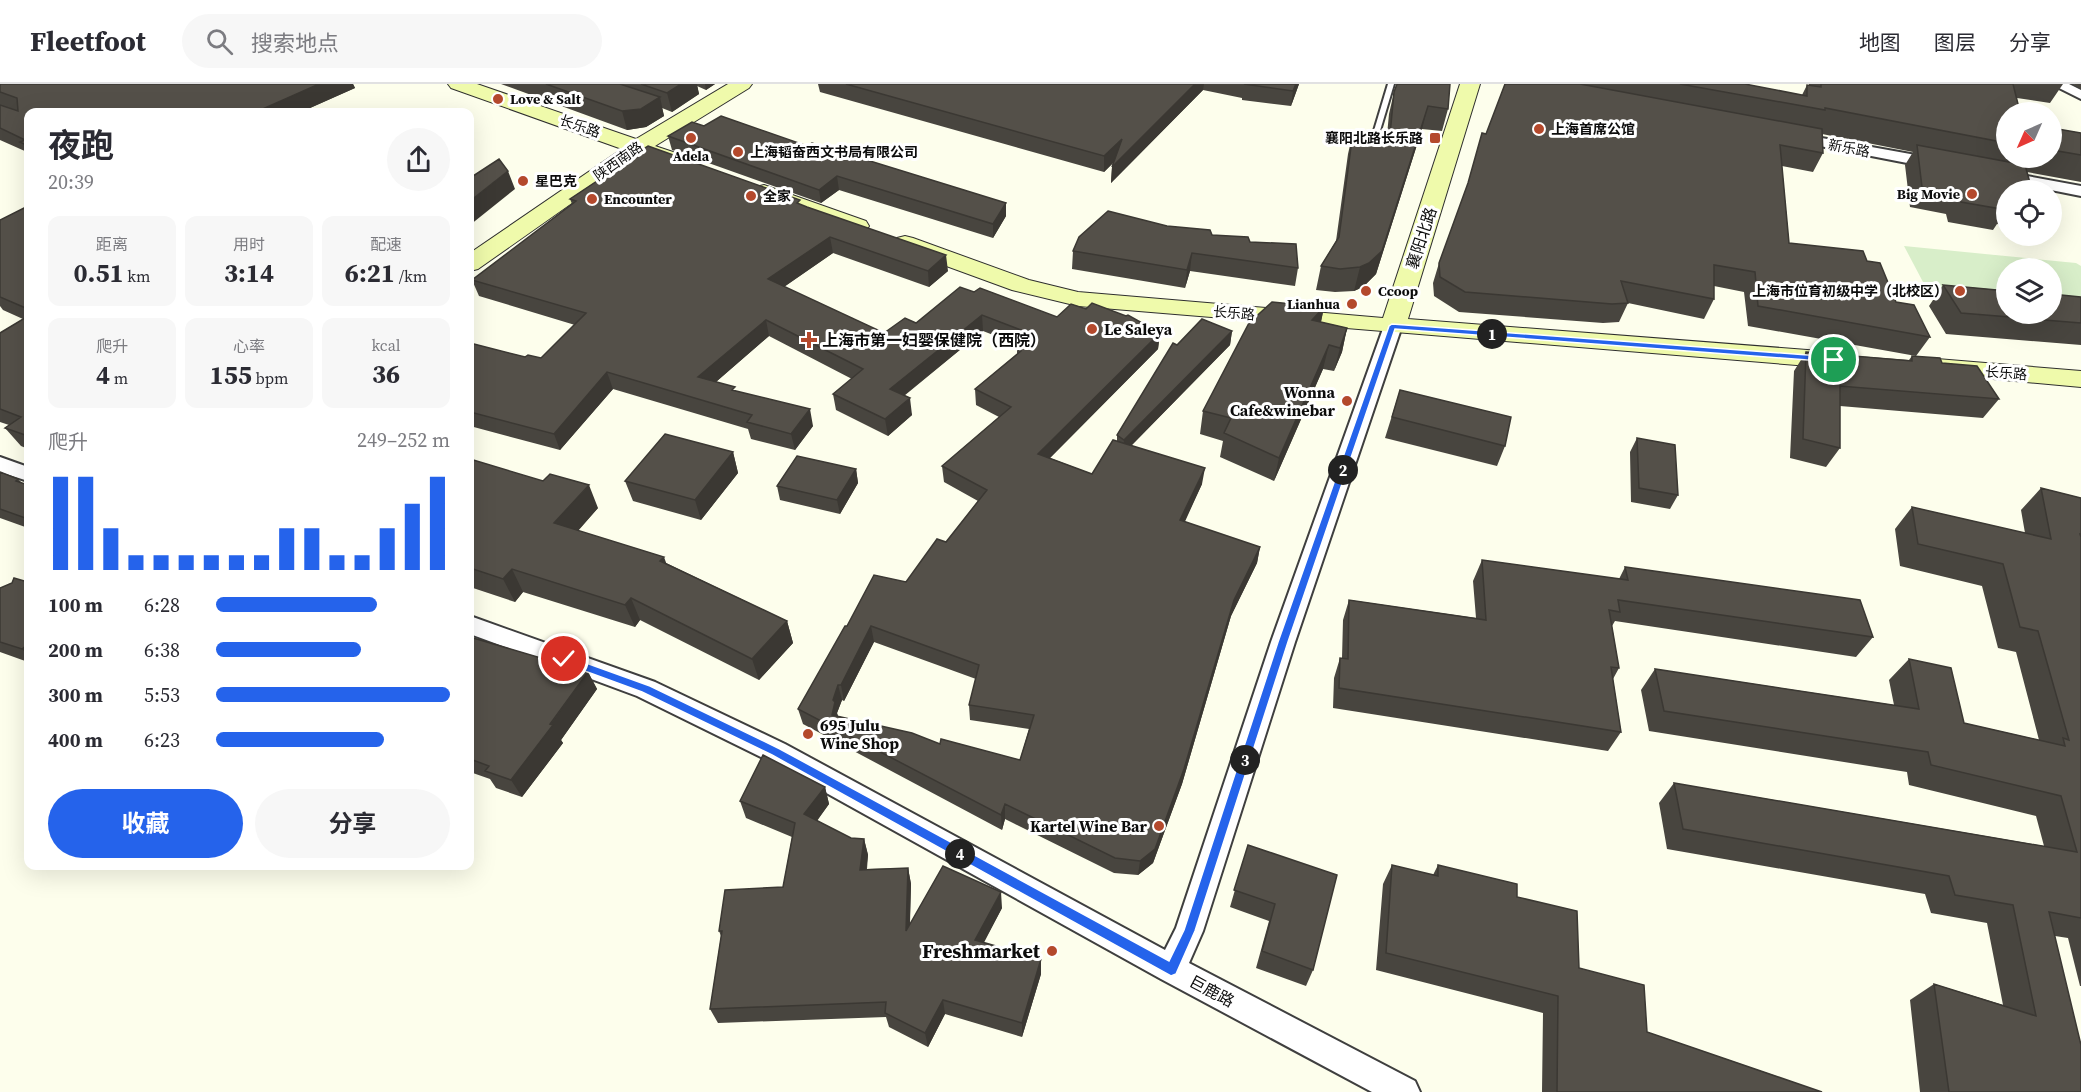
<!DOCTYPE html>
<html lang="zh">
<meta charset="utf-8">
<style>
:root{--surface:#fff;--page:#f7f7f7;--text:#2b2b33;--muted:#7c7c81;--line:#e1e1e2;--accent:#2563eb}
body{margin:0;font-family:"Source Serif 4","Noto Sans SC",serif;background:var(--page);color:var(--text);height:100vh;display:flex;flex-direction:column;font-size:22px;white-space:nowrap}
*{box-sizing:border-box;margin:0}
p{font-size:20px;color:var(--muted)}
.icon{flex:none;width:33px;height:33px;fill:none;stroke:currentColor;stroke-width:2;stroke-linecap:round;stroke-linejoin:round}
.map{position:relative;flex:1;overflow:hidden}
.panel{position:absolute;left:24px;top:24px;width:450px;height:762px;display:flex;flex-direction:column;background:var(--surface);border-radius:12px;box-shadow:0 6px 24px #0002}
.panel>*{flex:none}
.needle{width:39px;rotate:225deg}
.fabs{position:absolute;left:1996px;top:18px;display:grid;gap:12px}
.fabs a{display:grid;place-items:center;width:66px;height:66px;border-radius:50%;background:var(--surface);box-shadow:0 6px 24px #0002;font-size:30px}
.pin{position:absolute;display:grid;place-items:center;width:51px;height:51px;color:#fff;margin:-26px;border:3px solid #fff;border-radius:50%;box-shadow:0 2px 6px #0007}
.km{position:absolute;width:30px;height:30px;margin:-15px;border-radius:50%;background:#222;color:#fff;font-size:16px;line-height:30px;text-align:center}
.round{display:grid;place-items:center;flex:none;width:63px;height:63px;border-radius:32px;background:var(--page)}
.summary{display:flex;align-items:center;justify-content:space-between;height:102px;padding:0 24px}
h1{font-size:33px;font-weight:700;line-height:45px}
.figures{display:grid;grid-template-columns:repeat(3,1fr);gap:9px;height:102px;padding:6px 24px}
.figures div{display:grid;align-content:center;border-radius:12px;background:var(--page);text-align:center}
.figures b{font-size:26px;font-weight:700}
.figures small{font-size:16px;font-weight:400}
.figures p{font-size:16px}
.chart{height:168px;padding:12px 24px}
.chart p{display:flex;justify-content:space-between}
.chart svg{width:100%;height:108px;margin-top:6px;stroke:var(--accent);stroke-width:6}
.primary-button{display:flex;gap:12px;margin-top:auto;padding:12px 24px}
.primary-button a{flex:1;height:69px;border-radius:36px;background:var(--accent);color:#fff;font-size:24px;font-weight:700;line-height:69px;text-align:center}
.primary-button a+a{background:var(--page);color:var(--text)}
ul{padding:0 24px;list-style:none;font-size:20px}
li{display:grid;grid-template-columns:96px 72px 1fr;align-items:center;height:45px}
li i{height:15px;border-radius:8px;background:var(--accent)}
header{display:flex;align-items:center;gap:36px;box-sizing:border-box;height:84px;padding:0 30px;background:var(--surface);border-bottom:2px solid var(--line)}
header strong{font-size:28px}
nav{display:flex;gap:33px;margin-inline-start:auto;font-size:21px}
.search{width:420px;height:54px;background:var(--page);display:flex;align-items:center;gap:15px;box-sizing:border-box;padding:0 21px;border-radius:33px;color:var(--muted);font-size:22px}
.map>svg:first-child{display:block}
.pitch{fill:#d8eec9}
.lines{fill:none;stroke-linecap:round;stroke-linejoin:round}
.lane-casing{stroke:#3f3f3f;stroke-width:4}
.street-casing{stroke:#3f3f3f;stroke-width:4}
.secondary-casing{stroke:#2e2e2e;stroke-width:2}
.lane{fill:#fff;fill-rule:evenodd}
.street{fill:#fff;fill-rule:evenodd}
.secondary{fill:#effaab;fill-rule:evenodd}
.wall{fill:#48453f;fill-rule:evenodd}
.shaded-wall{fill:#3b3833}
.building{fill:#545049;stroke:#3b3833;stroke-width:1.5;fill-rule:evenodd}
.route{fill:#2563eb;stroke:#fff;stroke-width:1.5}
.poi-dot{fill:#b4492c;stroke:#fff;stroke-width:2}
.labels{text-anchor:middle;stroke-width:6;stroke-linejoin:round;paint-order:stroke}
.far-poi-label{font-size:14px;font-weight:bold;fill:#0c0c0c;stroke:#fff;text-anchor:start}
.far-street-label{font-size:14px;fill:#0c0c0c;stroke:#fff}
.street-label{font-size:16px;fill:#0c0c0c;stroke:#fff}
.poi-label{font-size:16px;font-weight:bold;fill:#0c0c0c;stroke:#fff;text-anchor:start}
.near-poi-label{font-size:20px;font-weight:bold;fill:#0c0c0c;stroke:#fff;text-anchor:end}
</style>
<header>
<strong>Fleetfoot</strong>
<div class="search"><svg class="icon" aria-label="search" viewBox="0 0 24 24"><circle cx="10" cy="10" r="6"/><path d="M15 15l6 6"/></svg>搜索地点</div>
<nav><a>地图</a><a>图层</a><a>分享</a></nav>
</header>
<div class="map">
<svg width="2081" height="1008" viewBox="0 0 2081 1008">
<rect width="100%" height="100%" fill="#fdfeec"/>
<!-- pitch -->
<path class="pitch" d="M1904 162 2076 179 2081 182V230L2052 227V184H2007V223L1932 215Z"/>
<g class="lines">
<!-- lane casing -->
<g class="lane-casing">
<path id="lane" d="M1388 0H1394L1379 50 1374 51 1373 50Z"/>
</g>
<!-- street casing -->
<g class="street-casing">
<path id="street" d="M2051 0H2069L2081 6V15Z
M1794 49 1938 75 1946 80 1938 85 1789 56 1787 53 1789 50Z
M2000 87 2081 102V112L1995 95 1992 92Z
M1393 237 1399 238 1402 242 1295 558 1203 847 1189 879 1415 997 1420 1008H1372L1161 895 767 676 637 612 470 550V532L655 598 785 660 1165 866 1176 844 1271 558 1384 242 1387 238Z
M0 373 28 383V397L0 388Z"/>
</g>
<!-- secondary casing -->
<g class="secondary-casing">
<path id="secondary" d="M448 0H477L636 55 728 0H752L749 4 655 62 691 74 694 79 691 84 683 85 640 71 478 185 470 187V169L622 65 451 4Z
M1460 0H1480L1408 235 1846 269 1855 271 1859 277 1855 283 1846 285 1078 222 1012 206 897 164 893 159 897 154 905 152 913 154 1029 196 1078 208 1383 234Z
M764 101 866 137 869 142 866 147 858 149 850 147 756 113 753 108 756 103Z
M1937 275 2081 287V303L1928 289 1924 283 1928 277Z"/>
</g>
<!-- lane -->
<use href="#lane" class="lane"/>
<!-- street -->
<use href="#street" class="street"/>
<!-- secondary -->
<use href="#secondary" class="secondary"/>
</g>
<!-- wall -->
<path class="wall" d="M0 0H353L355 4 301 28H28V70L27 68 0 56Z
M501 0H715L706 6 697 2 699 10 672 28 662 24 664 32 646 43 627 46Z
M818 0H1299L1291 22 1242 16V14L1203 6 1111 99 1112 83 1113 79 1104 88 820 8Z
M1505 0H1745L1802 11 1807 1H1809V0H2063L2050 19 2017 14 2007 28V74H2052V44L2081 49V98L2027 88 2007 106V142L1997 140 1993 146 1948 138 1946 130 1910 123 1905 81 1913 68 1822 50 1823 69 1813 88 1782 82 1789 159 1867 177 1896 218 1930 253 1916 272 1748 242 1744 208 1714 202V215L1704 235 1628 219 1619 238 1603 239 1459 228 1434 212 1433 199 1439 179Z
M2073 0H2081V5Z
M1394 8 1448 25 1442 47 1422 45 1376 190 1363 203 1354 207 1335 208 1316 206 1321 182 1336 157 1348 70 1353 48 1387 51 1389 30Z
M704 42 807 62 1006 132 993 154 839 106 821 119 672 66 668 52Z
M600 92 801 121 948 187 929 203 833 169 784 203 884 249 916 239 974 208 1057 233 1086 225 1160 249 1158 265 1050 374 1092 390 1117 357V351L1177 261 1232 247 1230 261 1131 362 1202 400 1184 438 1260 463 1257 479 1231 532 1182 700 1153 779 1138 791 1114 789 1005 735 1002 746 803 640 798 625 847 542 906 498 946 458 978 417 944 398 942 382 999 333 976 321 975 305 1017 270V265L1021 262 983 247 904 312 912 331 888 352 836 326 833 310 852 295 769 252 716 298 813 342 795 366 751 355 748 345 613 305 560 366 470 342V259L525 273 541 274 575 241 479 212 472 196 572 120 570 115 601 94ZM874 558 976 595 969 621 970 636 1029 645 1020 676 940 660 838 632 837 629 842 616 844 617Z
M28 122V365L21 362 5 344 9 341 0 338V249L23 235 3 226 0 222V136Z
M1167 142 1250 158 1298 184 1295 202 1190 187 1185 204 1072 185 1073 167Z
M1943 201 2081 213V261L1946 250 1929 222Z
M1324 223 1321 238 1347 244 1342 268 1334 287 1323 285 1274 397 1220 373 1223 357 1200 350 1203 327Z
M1806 268 1909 276 1912 272 1942 279 1999 315 1983 334 1840 322V364L1826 383 1790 374 1794 287Z
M1400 306 1505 362 1497 382 1385 354Z
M1637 354 1678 411 1670 425 1631 418 1630 368Z
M733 368 738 389 701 436 633 417 625 397Z
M470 375 598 424 578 447 666 479 787 537 793 559 759 596 640 536 635 543 523 508 515 518 470 503Z
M856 385 858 399 840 430 780 416 777 402Z
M0 388 18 395 22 399 28 401V444L0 434Z
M2041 404 2081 414V902H2080L2068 854 2055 852 2081 1008H1920L1910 916 1934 900 2003 921 1987 839 1931 829 1925 810 1667 765 1659 719 1674 699 2044 762 2036 732 1909 701 1907 688 1649 647 1641 606 1655 585 1894 621 1889 596 1909 575 1964 639 2039 656 2016 568 1998 564 1982 502 1900 482 1895 445 1912 423 2025 449 2021 426Z
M1482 476 1619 495 1625 483 1873 553 1856 573 1615 537 1612 542 1619 584 1613 595 1621 648 1608 667 1333 624 1334 594 1340 574H1342L1343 536 1349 516 1476 534 1473 497Z
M28 498V578L0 568V504Z
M470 553 588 588 597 605 561 656 563 659 522 713 496 704 490 695 470 688Z
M825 703 829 720 817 737 851 754 864 755 868 771 867 785 908 784 911 800 910 840 1002 824 983 859 1041 890 1022 953 945 930 928 963 889 943 886 933 718 939 710 925 721 852 719 847 783 803 792 753 746 734 740 717Z
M1248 761 1313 886 1306 902 1256 884 1269 837 1230 823Z
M1392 781 1433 791 1438 781 1517 813 1579 884 1647 948 1822 1008H1542L1543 929 1376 886 1383 800Z"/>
<!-- shaded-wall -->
<path class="shaded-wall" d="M319 0H353L355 4 301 28H256Z
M681 0H697L699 10 672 28 667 9Z
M705 0H715L706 6Z
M1195 0H1204L1203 6 1111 99 1112 83Z
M1296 0H1299L1291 22 1293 7Z
M660 13 664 32 646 43 627 46 622 27Z
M1428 22 1422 45 1376 190 1363 203 1354 207 1360 183Z
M1122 55 1121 71 1104 88V72Z
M508 87 515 105 470 141V117Z
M837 92 839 106 821 119 819 106Z
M1006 119V132L993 154V140Z
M830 153 833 169 772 211 768 195Z
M1192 169 1190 187 1185 204 1187 186Z
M946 171 948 187 929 203 928 187Z
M1324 223 1319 247 1312 236Z
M982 231 983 247 892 321 890 305Z
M766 236 769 252 703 309 698 293Z
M1347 244 1342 268 1334 287 1340 264Z
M1232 247 1230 261 1123 370 1124 356Z
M1160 249 1158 265 1038 386V370Z
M1329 261 1323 285 1274 397 1279 374Z
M607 288 613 305 560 366 554 350Z
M910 314 912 331 888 352 885 335Z
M810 325 813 342 795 366 791 350Z
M733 368 738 389 701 436 695 416Z
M1205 384 1202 400 1178 453 1180 436Z
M856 385 858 399 840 430 837 416Z
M589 401 598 424 564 462 554 439Z
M1260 463 1257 479 1231 532 1182 700 1153 779 1138 791 1140 777 1234 516Z
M664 473 672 495 660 477Z
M512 485 523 508 515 518 503 495Z
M631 514 640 536 635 543 625 521Z
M787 537 793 559 759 596 752 575Z
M871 542 874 558 844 617 841 601Z
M28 560V571L22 565Z
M588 588 597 605 561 656 563 659 522 713 511 696Z
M838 601 842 616 837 629 838 633 836 646 832 631 833 616Z
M825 703 829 720 809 747 804 730Z
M1005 720V735L1002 746 1001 731Z
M864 755 868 771 864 802 860 786Z
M908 784 911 800 909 862 906 847Z
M1001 808 1002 824 977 872 975 856Z
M1041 875V890L1022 953V939Z
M943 916 945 930 928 963 925 949Z"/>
<!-- building -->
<path class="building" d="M0 0H319L256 28H28V62L20 58 25 56 0 44V21L18 27 17 14 0 8Z
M546 0H620L660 13 641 25 622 27Z
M641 0H681L667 9Z
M846 0H1195L1112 83 1122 55 1104 72Z
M1244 0H1296L1293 7Z
M1397 0H1450L1448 25 1428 22 1382 167 1369 179 1360 183 1340 185 1321 182 1339 153 1353 48 1390 51 1394 8Z
M1505 0H1580L1822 45 1823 69 1780 61 1789 159 1863 167 1867 177 1880 179 1896 218 1914 221 1930 253 1758 222 1755 188 1714 181V215L1621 197 1628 219 1612 220 1465 208 1440 193 1439 179 1468 99 1482 49 1486 50Z
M1680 0H1745L1807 12V1L1821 3V0H2013L2020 28H2007V59L1825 24V26Z
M721 32 807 62 812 59 1006 119 993 140 837 92 819 106 668 52 692 38 704 42Z
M2052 44 2081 49V71L2052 66Z
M1917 61 2025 81 2032 106H2007V119H2006L2007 126 1961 118 1959 110 1922 103Z
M648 62 800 116 797 119 807 123 946 171 928 187 830 153 768 195 884 249 905 234 916 239 960 203 974 208 980 204 1057 233 1071 220 1086 225 1092 219 1126 232 1128 231 1160 249 1038 370 1092 390 1113 356 1205 384 1180 436 1260 463 1234 516 1184 685 1155 765 1140 777 1115 774 1005 720 1001 731 798 625 845 542H847L874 491 906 498 937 455 946 458 987 406 942 382 1011 323 975 305 1021 267 1017 265 1034 251 982 231 890 305 910 314 885 335 833 310 863 285 766 236 698 293 735 303 732 306 810 325 791 350 747 338 752 331 607 288 554 350 470 328V259L525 273 528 271 541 274 586 229 472 196 576 117 570 115 603 93 600 92ZM871 542 979 581 969 621 1034 631 1020 676 941 655 940 660 912 649 832 631 835 618 833 616 838 601H841Z
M499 75 508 87 470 117V94Z
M28 122V225L0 213V136Z
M1108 127 1167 142 1210 146 1212 151 1248 153 1250 158 1296 160 1298 184 1192 169 1187 186 1073 167 1079 153Z
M1943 201 2007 207V230H2052V210L2081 213V239L1961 229Z
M1272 218 1324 223 1312 236 1347 244 1340 264 1329 261 1279 374 1224 349 1231 334 1203 327 1249 239Z
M28 232V352L5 344 21 333 0 325V249Z
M1202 235 1232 247 1124 356 1117 351 1173 259 1177 261Z
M1806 268 1912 277V272L1940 274 1942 279 1977 282 1999 315 1840 302V364L1803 355Z
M1400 306 1511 333 1505 362 1392 333Z
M665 350 733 368 695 416 625 397Z
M1637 354 1675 361 1678 411 1639 404Z
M797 372 856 385 837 416 777 402Z
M470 375 543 397 550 390 589 401 554 439 664 473 660 477 787 537 752 575 631 514 625 521 512 485 503 495 470 484Z
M0 388 18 395 16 397 28 401V435L0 425Z
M2041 404 2081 414V450H2080L2081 453V834L2049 828 2081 961V1008H1949L1934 900 2036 932 2013 821 1955 811 1949 792 1683 745 1674 699 2077 768 2061 712 1931 681 1928 668 1664 627 1655 585 1919 625 1909 575 1951 584 1964 639 2065 662 2063 654 2069 656 2038 547 2020 543 2003 480 1918 460 1912 423 2051 455Z
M1482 476 1628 496 1625 483 1860 516 1873 553 1618 516 1620 528 1609 526 1619 584 1611 583 1621 648 1339 604 1340 574 1348 575 1349 516 1486 536Z
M14 494 28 498V560L22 565 0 558V504L12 499Z
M470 553 588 588 550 640 553 641 511 696 485 687 489 682 470 675Z
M763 671 825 703 804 730 851 754 864 755 860 786 908 784 906 847 943 782 1001 808 975 856 1041 875 1022 939 943 916 925 949 885 929 886 918 710 925 722 847H719L725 806 783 803 795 739 740 717Z
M1248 761 1337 791 1313 886 1262 867 1275 820 1234 806Z
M1392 781 1438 792V781L1517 800V813L1577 827 1579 884 1644 901 1647 948 1822 1008H1557L1558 912 1386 869Z"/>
<!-- route -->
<path class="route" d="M1392 240 1834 273 1838 276 1834 278 1395 245 1288 558 1195 847 1176 890 1171 892 772 671 642 608 560 578 559 575 564 571 650 602 780 665 1169 877 1184 846 1278 558 1389 242Z"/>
<!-- markers -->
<g class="poi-dot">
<circle cx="498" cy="15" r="6"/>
<circle cx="1539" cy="45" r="6"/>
<circle cx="691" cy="54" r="6"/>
<rect x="1429" y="48" width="12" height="12" rx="3"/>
<circle cx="738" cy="68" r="6"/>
<circle cx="523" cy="97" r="6"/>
<circle cx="1972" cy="110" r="6"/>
<circle cx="751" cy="112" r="6"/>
<circle cx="592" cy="115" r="6"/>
<circle cx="1366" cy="207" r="6"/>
<circle cx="1960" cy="207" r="6"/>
<circle cx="1352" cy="220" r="6"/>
<circle cx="1092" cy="245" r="6"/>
<path d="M806 247h6v6h6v6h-6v6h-6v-6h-6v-6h6z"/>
<circle cx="1347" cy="317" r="6"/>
<circle cx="808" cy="650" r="6"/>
<circle cx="1159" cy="742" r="6"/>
<circle cx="1052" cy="867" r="6"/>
</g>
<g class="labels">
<!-- far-poi labels -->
<g class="far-poi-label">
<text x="510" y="20">Love &amp; Salt</text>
<text x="1551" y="50">上海首席公馆</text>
<text x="1423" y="59" text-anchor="end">襄阳北路长乐路</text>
<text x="750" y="73">上海韬奋西文书局有限公司</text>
<text x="691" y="77" text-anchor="middle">Adela</text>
<text x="535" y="102">星巴克</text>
<text x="1960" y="115" text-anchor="end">Big Movie</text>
<text x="763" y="117">全家</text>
<text x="604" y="120">Encounter</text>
<text x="1378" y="212">Ccoop</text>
<text x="1948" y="212" text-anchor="end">上海市位育初级中学（北校区）</text>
<text x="1340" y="225" text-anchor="end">Lianhua</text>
</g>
<!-- far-street labels -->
<g class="far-street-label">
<text transform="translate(580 42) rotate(19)" y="5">长乐路</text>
<text transform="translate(1849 64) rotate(11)" y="5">新乐路</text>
<text transform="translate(618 77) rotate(-35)" y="5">陕西南路</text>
<text transform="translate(1234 229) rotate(5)" y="5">长乐路</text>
<text transform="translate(2006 289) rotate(4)" y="5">长乐路</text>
</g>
<!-- street labels -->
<g class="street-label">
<text transform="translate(1421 154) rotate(-72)" y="6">襄阳北路</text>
<text transform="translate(1212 907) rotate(28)" y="6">巨鹿路</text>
</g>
<!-- poi labels -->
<g class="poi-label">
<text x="1104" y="251">Le Saleya</text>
<text x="822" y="262">上海市第一妇婴保健院（西院）</text>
<text x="1335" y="314" text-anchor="end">Wonna<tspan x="1335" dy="18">Cafe&amp;winebar</tspan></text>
<text x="820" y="647">695 Julu<tspan x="820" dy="18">Wine Shop</tspan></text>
<text x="1147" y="748" text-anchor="end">Kartel Wine Bar</text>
</g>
<!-- near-poi labels -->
<g class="near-poi-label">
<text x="1040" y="874">Freshmarket</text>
</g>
</g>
</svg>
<div class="fabs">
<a><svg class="needle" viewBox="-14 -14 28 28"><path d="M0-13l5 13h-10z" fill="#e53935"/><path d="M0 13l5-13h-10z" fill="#7c7c81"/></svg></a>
<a><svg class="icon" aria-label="locate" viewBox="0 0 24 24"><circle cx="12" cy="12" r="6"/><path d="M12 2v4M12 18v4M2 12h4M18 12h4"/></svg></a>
<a><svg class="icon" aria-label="layers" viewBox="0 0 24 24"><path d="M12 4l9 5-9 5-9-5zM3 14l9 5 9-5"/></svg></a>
</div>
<div class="pin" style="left:1834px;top:276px;background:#1e9e55"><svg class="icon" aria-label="arrive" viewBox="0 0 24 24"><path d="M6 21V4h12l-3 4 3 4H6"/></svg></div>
<div class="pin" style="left:564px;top:575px;background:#d93025"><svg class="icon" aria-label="check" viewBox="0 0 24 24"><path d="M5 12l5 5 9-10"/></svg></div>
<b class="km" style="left:1492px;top:250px">1</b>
<b class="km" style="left:1343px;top:386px">2</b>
<b class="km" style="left:1245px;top:676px">3</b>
<b class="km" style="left:960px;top:770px">4</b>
<section class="panel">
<div class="summary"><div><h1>夜跑</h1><p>20:39</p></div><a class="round"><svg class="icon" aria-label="share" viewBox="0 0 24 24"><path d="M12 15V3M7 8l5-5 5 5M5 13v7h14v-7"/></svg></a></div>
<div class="figures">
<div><p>距离</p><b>0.51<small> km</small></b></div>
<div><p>用时</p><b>3:14</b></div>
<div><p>配速</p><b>6:21<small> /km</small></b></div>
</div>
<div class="figures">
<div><p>爬升</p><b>4<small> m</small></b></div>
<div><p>心率</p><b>155<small> bpm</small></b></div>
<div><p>kcal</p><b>36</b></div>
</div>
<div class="chart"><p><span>爬升</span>249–252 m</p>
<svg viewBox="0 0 160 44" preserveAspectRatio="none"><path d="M5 44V6M15 44V6M25 44V27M35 44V38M45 44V38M55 44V38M65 44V38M75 44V38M85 44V38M95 44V27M105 44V27M115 44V38M125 44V38M135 44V27M145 44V17M155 44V6"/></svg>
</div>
<ul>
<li><b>100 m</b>6:28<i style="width:69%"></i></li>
<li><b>200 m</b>6:38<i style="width:62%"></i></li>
<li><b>300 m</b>5:53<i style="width:100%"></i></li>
<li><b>400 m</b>6:23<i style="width:72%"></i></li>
</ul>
<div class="primary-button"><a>收藏</a><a>分享</a></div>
</section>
</div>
